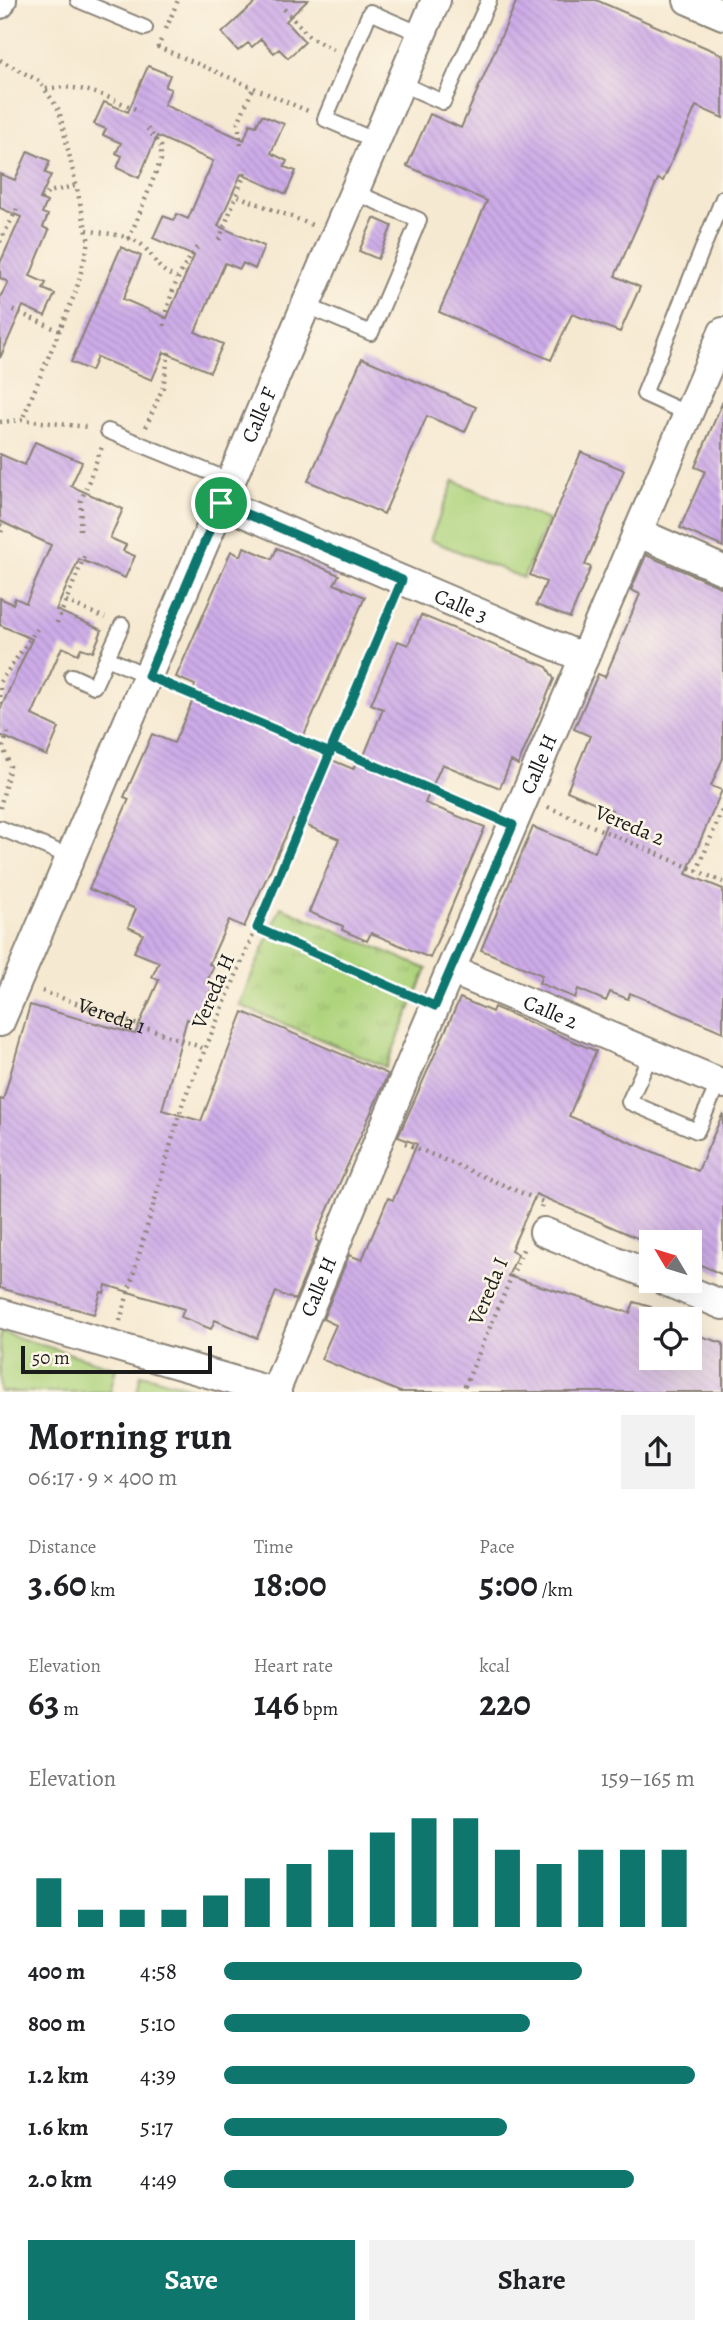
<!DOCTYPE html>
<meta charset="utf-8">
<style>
:root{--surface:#fff;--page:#f2f2f2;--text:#202124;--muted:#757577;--accent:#0f766e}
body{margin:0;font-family:Alegreya,serif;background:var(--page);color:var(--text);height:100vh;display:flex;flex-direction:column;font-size:26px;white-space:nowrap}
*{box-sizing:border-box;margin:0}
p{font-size:23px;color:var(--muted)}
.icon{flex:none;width:38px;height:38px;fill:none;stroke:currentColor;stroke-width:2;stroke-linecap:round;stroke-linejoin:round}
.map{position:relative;height:1392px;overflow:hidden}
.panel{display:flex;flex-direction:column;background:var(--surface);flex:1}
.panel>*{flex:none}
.needle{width:46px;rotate:308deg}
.fabs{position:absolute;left:639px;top:1230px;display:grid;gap:14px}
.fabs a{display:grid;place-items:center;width:63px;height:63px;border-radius:0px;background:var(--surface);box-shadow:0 7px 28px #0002;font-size:35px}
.scale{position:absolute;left:21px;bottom:18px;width:191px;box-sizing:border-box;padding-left:7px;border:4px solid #1c1c1c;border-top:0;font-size:19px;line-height:24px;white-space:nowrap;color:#1c1c1c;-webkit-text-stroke:5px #fcf5e5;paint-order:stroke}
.pin{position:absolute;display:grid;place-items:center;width:60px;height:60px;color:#fff;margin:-30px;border:4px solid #fff;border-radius:50%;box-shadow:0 2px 7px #0007}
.round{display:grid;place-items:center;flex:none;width:74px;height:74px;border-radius:0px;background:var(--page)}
.head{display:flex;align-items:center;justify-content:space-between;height:119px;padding:0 28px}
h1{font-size:38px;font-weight:600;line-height:52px}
.metrics{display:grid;grid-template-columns:repeat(3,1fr);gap:10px;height:119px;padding:7px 28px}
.metrics div{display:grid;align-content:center}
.metrics b{font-size:35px;font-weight:600}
.metrics small{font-size:19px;font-weight:400}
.metrics p{font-size:19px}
.chart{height:196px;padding:14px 28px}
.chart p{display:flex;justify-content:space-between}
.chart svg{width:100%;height:126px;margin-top:7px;stroke:var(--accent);stroke-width:6}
.primary-button{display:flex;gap:14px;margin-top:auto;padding:14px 28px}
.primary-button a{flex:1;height:80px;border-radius:0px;background:var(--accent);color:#fff;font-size:28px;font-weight:600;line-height:80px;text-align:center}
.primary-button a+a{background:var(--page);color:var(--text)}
ul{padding:0 28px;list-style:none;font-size:23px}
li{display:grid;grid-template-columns:112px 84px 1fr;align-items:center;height:52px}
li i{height:18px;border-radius:9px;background:var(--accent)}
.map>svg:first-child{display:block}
.grass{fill:url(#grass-tufts);stroke:#66784d;stroke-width:2}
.garden{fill:#afd47e;stroke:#66784d;stroke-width:2}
.building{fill:url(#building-back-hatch)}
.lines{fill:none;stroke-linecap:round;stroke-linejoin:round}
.lane-casing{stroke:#898276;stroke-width:18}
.street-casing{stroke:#898276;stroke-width:32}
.path{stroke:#898276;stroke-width:4.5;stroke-dasharray:2 5;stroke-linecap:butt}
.lane{stroke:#fff;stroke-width:14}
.street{stroke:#fff;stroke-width:28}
.route-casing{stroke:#fff;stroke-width:14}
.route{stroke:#0f766e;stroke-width:9}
.labels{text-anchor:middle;stroke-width:5;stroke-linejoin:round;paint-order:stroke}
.street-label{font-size:21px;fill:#1c1c1c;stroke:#fcf5e5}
</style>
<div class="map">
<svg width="723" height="1393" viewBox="0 0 723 1393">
<defs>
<pattern id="grass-tufts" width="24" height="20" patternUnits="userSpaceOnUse" patternTransform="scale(1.75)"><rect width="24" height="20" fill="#afd47e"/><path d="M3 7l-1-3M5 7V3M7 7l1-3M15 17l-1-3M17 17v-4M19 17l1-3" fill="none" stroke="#96b56c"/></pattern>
<pattern id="building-back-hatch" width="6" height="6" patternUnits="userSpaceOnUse" patternTransform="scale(1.75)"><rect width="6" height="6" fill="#cdabe8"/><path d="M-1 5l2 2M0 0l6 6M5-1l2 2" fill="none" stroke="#af93c6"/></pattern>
</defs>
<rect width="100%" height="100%" fill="#fcf5e5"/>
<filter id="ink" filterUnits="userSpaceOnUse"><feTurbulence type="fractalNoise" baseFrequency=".0143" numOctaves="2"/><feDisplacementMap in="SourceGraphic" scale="14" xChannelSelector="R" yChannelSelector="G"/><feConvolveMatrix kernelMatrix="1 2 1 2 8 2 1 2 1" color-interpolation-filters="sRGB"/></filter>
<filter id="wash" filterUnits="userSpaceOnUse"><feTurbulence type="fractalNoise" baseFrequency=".00686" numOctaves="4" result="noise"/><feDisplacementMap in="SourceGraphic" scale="28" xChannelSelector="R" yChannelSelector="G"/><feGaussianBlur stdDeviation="1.57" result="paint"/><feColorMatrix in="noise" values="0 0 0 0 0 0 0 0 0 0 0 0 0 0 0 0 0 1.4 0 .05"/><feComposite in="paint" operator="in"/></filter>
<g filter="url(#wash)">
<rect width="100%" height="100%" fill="#f6e9d1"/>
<!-- grass -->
<path class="grass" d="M281 907 427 969 386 1067 239 1005Z
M141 1374 207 1392H137Z"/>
<!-- garden -->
<path class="garden" d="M454 481 548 520 523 578 430 540Z
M0 1332 116 1368 110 1392H0Z"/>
<g id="blocks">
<!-- building -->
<path class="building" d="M258 0H308L286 21 305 42 288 58 279 49 274 53 261 39 252 47 248 43 238 51 222 33Z
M517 0H596L723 55V118L696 106 663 181 658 179 615 276 640 287 620 332 572 314 551 360 439 312 487 201 407 166 430 114 461 128Z
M148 66 170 75 165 87 171 89 164 105 244 140 250 124 256 126 262 115 284 124 271 153 287 161 284 167 296 171 286 194 241 174 218 226 264 246 255 269 243 263 240 269 225 263 195 332 223 344 210 372 164 352 152 380 97 357 91 371 71 362 121 247 141 256 123 299 167 318 194 256 153 238 163 216 174 220 177 214 188 219 213 161 157 136 139 178 117 168 122 156 116 153 121 143 103 135 106 129 94 124 104 102 128 112Z
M28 151 50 161 45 173 51 175 40 199 47 202 42 213 48 215 43 227 49 230 30 276 46 283 43 289 55 294 45 316 23 306 0 358V298L8 282 0 278V263L21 217 0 208V174L15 180Z
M374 218 392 226 378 259 359 251Z
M362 358 476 407 465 432 427 416 384 514 308 481Z
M723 401V547L680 528 705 471 695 467Z
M35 442 82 462 71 486 123 509 110 538 126 545 123 551 135 556 125 578 79 559 56 610 102 630 93 652 81 648 78 654 62 647 32 715 59 728 47 756 0 735V710L32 639 0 625V598L13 604 15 598 26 603 51 545 0 521V454L25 465Z
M581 452 624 470 585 565 591 567 570 618 536 605 546 582 530 575Z
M244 547 272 559 277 548 339 575 334 584 365 597 299 746 353 769 357 762 361 763 383 709 371 704 398 641 408 645 421 615 547 667 554 679 518 765 511 761 500 788 442 764 425 803 485 827 430 958 371 933 367 941 342 930 343 926 309 912 339 839 293 820 244 927 229 920 209 964 214 966 206 983 213 986 196 1023 187 1019 162 1110 201 1121 243 1012 388 1074 317 1234 316 1240 319 1242 295 1300 276 1292 257 1338 215 1320 211 1329 181 1317 184 1309 106 1285 104 1293 101 1292 94 1314 0 1288V1099L3 1100 30 1005 135 1034 159 980 152 977 159 962 134 952 143 934 128 927 136 909 89 889 129 799 124 797 152 734 174 743 196 693 193 691 195 685 176 677 231 551 241 556Z
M646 555 723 588V758L711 786 722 790 686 874 723 889V1032L630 993 628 999 610 992 606 1001 578 989 575 998 539 983 542 975 481 950 533 827 595 852 612 810 567 791 590 736 574 729 598 674 605 677 617 649 640 594 631 590Z
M460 998 492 1012 494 1007 596 1051 569 1116 698 1171 723 1113V1275L690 1260V1242L651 1244 536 1194 511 1250 518 1254 508 1276 630 1313 634 1302 651 1307V1358H690V1333L723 1343V1392H400L321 1359 336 1325 323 1319 349 1255 362 1260 388 1198 393 1200 417 1144 398 1137Z"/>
</g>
</g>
<g filter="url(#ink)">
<use href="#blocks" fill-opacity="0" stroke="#898276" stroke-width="2"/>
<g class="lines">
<!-- lane casing -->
<g class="lane-casing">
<path id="lane" d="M78 0 145 28
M400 83 443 102 489 0
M376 141 325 119 370 12 421 34
M305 305 371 333 419 220 354 192
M688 414 644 394 723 198
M108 431 231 481
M107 658 148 676
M72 676 94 686 122 625
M0 828 71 857
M651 1054 629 1102 697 1131 719 1082"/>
</g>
<!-- street casing -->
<g class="street-casing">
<g id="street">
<path d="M688 0 723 15"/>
<path d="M0 4 2 0"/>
<path id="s2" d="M221 503 584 658"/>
<path d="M637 532 723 570"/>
<path id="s3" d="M451 970 723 1084"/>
<path id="s4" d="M0 1022 436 0"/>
<path d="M544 1232 651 1275"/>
<path d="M665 1281 723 1305"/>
<path d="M0 1313 277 1393"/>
<path id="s5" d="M275 1392 399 1091 723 332"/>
</g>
</g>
<!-- path -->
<g class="path">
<path d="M284 9 310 37 334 50"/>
<path d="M166 29 178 0"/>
<path d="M161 40 158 47 308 111"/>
<path d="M0 60 39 81 59 110 89 242 76 291 22 420"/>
<path d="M46 89C80 82 109 98 140 111"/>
<path d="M241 145 238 123 253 88"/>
<path d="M238 196 312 225"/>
<path d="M41 199 49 192 78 185"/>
<path d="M87 230C104 234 133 234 145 248 160 264 154 267 176 278"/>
<path d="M129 239 161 160V147L147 128"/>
<path d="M219 240 247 168"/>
<path d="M0 242 19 205"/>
<path d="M0 296H1"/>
<path d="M13 310 60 331"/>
<path d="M164 326C169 294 179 271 199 245"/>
<path d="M0 422 22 420 89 427"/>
<path d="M146 427 163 387 170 347"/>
<path d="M0 525 3 527 0 535"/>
<path d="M80 530 81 501 102 447"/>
<path d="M66 601 105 618"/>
<path d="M57 623 86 552"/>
<path d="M0 682 37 629"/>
<path d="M169 685 330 753"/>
<path d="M0 688 1 709"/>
<path d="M333 747 489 815"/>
<path d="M548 807 723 882"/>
<path d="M0 808 10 766 3 747 8 731"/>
<path d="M697 871 723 808"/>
<path d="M257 928 412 996"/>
<path id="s1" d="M42 991 206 1049"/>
<path d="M405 1143 543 1202 541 1207"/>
<path d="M120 1321 183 1102 392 604"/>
<path d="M462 1393 524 1247"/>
</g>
<!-- lane -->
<use href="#lane" class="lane"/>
<!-- street -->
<use href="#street" class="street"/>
</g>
</g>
<g class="lines" filter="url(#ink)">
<!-- route casing -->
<g class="route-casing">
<path id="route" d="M221 503 402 580 332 747 513 825 435 1006 257 928 330 753 148 676Z"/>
</g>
<!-- route -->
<use href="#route" class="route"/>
</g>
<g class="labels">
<!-- street labels -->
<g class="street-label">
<text dy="7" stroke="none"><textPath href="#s4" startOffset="660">Calle F</textPath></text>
<text dy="7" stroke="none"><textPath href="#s2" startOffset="261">Calle 3</textPath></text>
<text dy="7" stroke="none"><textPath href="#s5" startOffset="681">Calle H</textPath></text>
<text transform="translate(630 825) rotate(23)" y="7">Vereda 2</text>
<text transform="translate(213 991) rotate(-67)" y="7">Vereda H</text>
<text dy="7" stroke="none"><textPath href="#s3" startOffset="108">Calle 2</textPath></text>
<text dy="7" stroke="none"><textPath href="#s1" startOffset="74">Vereda 1</textPath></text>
<text dy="7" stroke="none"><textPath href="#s5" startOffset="114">Calle H</textPath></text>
<text transform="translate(488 1291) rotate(-67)" y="7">Vereda I</text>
</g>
</g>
</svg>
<div class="fabs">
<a><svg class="needle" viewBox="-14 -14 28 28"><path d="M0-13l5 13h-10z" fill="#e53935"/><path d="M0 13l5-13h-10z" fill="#757577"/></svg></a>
<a><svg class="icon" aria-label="locate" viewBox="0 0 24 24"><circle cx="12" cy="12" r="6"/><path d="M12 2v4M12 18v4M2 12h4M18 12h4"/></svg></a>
</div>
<div class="scale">50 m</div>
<div class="pin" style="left:221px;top:503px;background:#1e9e55"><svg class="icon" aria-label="arrive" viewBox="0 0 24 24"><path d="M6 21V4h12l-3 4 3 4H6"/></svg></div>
</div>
<section class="panel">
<div class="head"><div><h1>Morning run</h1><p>06:17 · 9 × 400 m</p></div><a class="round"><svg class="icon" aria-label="share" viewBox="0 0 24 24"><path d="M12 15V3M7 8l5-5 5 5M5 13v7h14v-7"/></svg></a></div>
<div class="metrics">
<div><p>Distance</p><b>3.60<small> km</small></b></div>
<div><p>Time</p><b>18:00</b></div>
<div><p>Pace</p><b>5:00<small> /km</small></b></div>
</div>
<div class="metrics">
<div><p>Elevation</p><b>63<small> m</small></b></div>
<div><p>Heart rate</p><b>146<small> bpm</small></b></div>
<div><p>kcal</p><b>220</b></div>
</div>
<div class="chart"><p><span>Elevation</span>159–165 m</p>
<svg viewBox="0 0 160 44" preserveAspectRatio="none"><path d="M5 44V27M15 44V38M25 44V38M35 44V38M45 44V33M55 44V27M65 44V22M75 44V17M85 44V11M95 44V6M105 44V6M115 44V17M125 44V22M135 44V17M145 44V17M155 44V17"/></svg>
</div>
<ul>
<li><b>400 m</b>4:58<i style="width:76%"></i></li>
<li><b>800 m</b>5:10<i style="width:65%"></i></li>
<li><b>1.2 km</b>4:39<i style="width:100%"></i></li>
<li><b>1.6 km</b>5:17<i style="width:60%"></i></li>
<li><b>2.0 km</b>4:49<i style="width:87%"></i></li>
</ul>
<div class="primary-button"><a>Save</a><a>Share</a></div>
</section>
